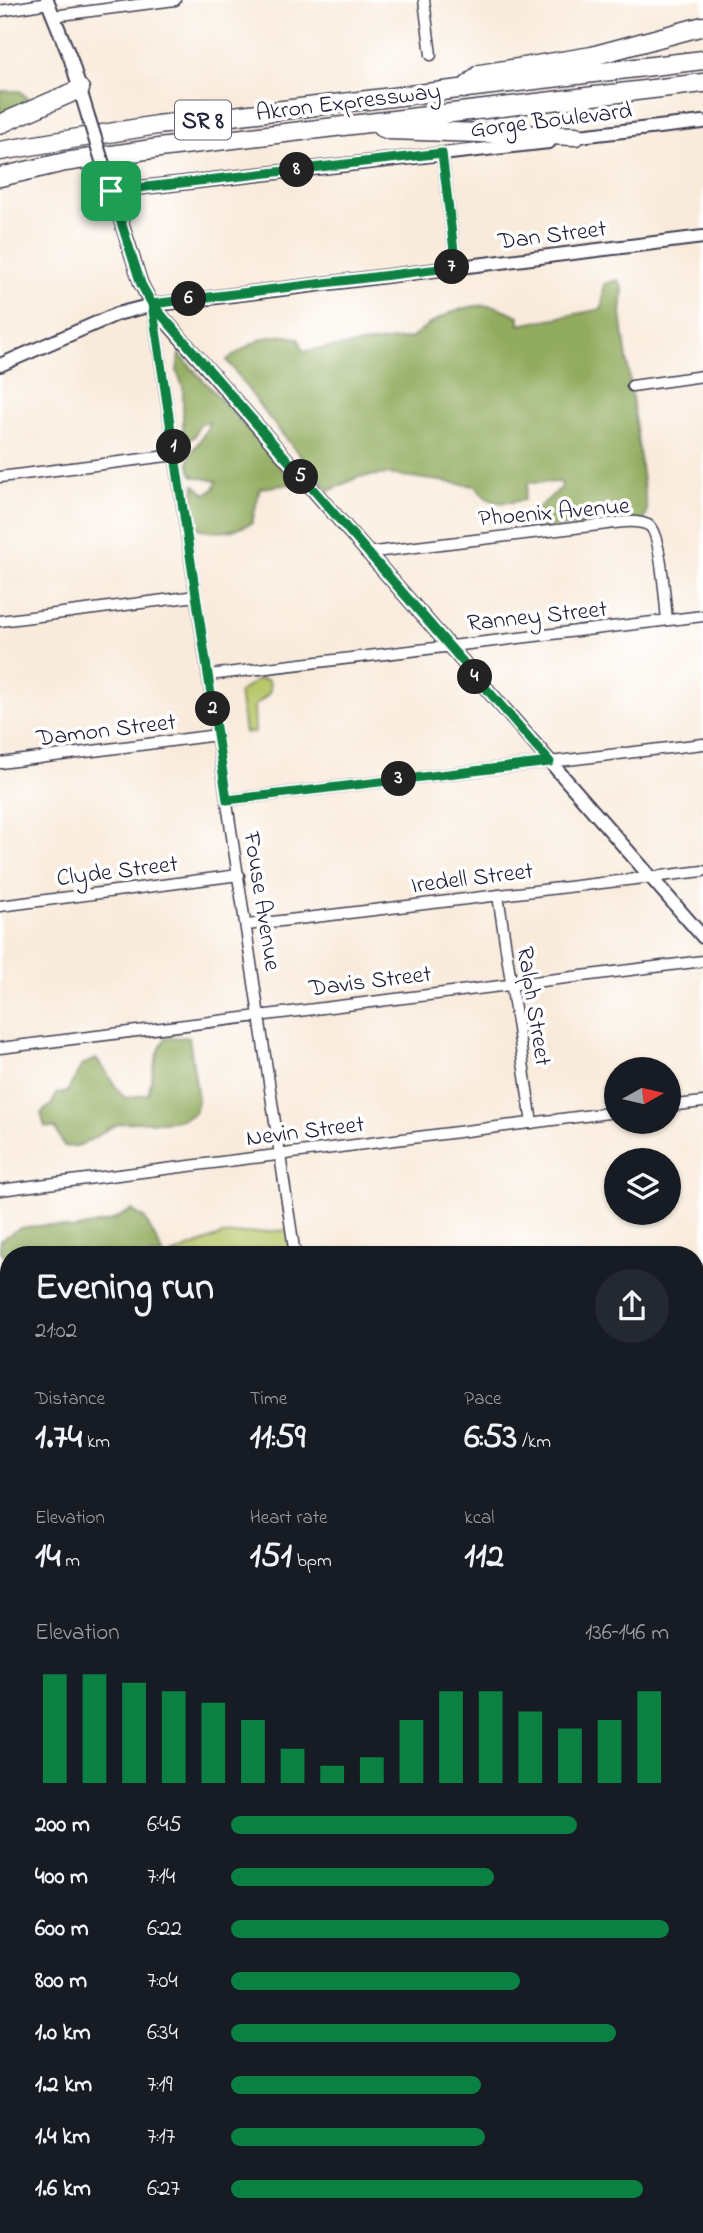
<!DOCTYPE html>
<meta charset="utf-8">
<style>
:root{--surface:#171b24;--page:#242831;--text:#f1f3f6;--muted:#9ea1a6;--accent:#0b8043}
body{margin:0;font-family:"Indie Flower",sans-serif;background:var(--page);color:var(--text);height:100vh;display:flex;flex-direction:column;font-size:26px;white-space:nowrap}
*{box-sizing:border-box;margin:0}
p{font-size:23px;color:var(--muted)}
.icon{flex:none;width:38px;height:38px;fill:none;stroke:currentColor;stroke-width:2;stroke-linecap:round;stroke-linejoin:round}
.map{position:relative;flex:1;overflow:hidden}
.panel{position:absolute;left:0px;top:1246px;width:704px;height:987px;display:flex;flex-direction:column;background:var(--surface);border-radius:28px 28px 0 0;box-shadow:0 2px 5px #0004}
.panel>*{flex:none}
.needle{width:46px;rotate:82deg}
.tools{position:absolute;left:604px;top:1057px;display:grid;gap:14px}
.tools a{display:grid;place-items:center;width:77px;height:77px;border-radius:50%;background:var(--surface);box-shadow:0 2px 5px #0004;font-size:35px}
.pin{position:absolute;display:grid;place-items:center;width:60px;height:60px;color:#fff;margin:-30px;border-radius:14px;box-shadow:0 4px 10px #0006}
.km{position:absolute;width:35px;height:35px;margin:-18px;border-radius:50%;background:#222;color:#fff;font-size:19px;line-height:35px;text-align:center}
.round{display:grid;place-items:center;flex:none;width:74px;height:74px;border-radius:37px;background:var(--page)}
.headline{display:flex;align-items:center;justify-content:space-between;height:119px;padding:0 35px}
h1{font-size:38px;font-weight:700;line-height:52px}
.stats{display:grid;grid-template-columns:repeat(3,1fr);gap:10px;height:119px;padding:7px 35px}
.stats div{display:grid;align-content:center}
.stats b{font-size:35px;font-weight:700}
.stats small{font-size:19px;font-weight:400}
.stats p{font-size:19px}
.chart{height:196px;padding:14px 35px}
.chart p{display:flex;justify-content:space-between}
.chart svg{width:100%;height:126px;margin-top:7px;stroke:var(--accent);stroke-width:6}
ul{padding:0 35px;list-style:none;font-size:23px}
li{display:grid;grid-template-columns:112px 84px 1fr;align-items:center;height:52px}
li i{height:18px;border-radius:9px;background:var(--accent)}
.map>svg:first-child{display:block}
.green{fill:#b8c86b;stroke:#6d7553;stroke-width:2}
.forest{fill:#92ac5f;stroke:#5a674d;stroke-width:2}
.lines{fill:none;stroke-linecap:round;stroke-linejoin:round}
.minor-casing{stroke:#424053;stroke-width:13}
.tertiary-casing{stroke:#424053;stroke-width:16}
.motorway-casing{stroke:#424053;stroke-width:21}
.minor{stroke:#fff;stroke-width:10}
.tertiary{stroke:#fff;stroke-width:12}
.motorway{stroke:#fff;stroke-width:18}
.rail{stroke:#22223b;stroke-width:2.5}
.tertiary-bridge-casing{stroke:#424053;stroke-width:16;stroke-linecap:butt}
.tertiary-bridge{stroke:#fff;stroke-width:12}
.route-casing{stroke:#fff;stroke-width:14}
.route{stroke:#0b8043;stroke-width:9}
.labels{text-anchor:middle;stroke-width:7;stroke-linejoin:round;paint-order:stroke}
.shield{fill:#fff;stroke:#646476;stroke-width:2}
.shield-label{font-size:23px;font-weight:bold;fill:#22223b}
.street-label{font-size:24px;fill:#22223b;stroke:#fff}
</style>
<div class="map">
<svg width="703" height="2233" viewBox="0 0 703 2233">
<rect width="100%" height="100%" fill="#fff"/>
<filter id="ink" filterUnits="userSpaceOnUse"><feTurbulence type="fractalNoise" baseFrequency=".0143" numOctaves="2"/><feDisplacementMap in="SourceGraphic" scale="14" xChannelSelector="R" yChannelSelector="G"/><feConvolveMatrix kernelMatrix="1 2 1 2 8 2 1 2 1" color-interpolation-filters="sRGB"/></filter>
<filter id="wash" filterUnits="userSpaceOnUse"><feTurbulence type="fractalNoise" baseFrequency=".00686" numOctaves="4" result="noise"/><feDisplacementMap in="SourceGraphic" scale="28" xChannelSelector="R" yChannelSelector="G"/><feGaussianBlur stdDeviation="1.57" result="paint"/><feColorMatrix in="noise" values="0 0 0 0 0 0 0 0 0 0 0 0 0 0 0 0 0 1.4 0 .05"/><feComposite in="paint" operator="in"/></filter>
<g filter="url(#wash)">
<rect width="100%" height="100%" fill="#f9ebdb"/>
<!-- green -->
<path class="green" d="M258 679 268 680C276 695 261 698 254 707L255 732 245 733 239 693Z
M288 1230 291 1255H170L222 1235Z
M695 1672H703V1874L695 1875Z
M703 2049V2120L695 2118V2050Z"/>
<!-- forest -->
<path class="forest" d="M0 91H20L28 99 0 117Z
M618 280 623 289 621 314 647 512 644 521 539 528 528 517 562 487 561 482 528 483 524 500C503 504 488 506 476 486L388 474 358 477 329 491 265 413 227 360C251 344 270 328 299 339L303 351 412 338C431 320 465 302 493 306 501 307 511 313 519 316V325L602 309 604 284Z
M179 354 258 440 293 484 260 488 252 523C233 532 214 536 195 526L191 514 195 485 205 494 214 489 217 481 193 476C179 452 205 444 209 422L200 424 194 437 188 440 183 429V386L177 372Z
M189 1037 198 1099 195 1113C168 1129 148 1117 119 1124 99 1130 87 1150 64 1146L55 1128 45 1127 41 1113 52 1104 57 1093 67 1092 82 1065 96 1059C108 1071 113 1086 125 1098L148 1094C154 1070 153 1060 165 1038Z
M132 1210 145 1219 164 1255H9V1259L0 1251V1240L20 1228 47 1225 73 1229 111 1221Z
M703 1448V1488L695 1495V1453Z
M9 1727V1880L0 1866V1732Z
M695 2118 703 2120V2180L695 2188Z
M160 2224H274L282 2233H164Z
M610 2224H691C671 2233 631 2233 610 2224Z"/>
</g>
<g filter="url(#ink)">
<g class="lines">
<!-- minor casing -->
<g class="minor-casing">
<path id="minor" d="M424 0 431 55
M0 11 48 3
M53 16 175 0
M442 153 456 267
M152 305 295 1255
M632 386 703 376
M0 477 175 455
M366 553 599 525C613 524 634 518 648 525 661 531 665 603 667 620
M0 621 196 596
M209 675 703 616
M0 763 217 735
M227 800 703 744
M498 895 532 1123
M0 906 239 875
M247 925 703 871
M0 1048 703 961
M668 1106 703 1102
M0 1190 616 1112
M0 1308 9 1306
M0 1404 9 1403
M0 1538 9 1632
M695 2020 703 2019
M0 2162 9 2161"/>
</g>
<!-- tertiary casing -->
<g class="tertiary-casing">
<path id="tertiary" d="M47 0 71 60 88 116
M570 137 703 122
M109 183 141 284 152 305 703 937
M111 191 549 142
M0 365 117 314 152 305 703 237
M695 1354 703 1352
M0 1507 9 1504"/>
</g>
<!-- motorway casing -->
<g class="motorway-casing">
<path id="motorway" d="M464 89 480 74 592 56 703 26
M0 124 80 89
M381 127 389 130 576 136
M0 151 157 125 703 60
M0 177 65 162 159 148 703 83"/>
</g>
<!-- minor -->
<use href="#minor" class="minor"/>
<!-- tertiary -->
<use href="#tertiary" class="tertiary"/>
<!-- motorway -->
<use href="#motorway" class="motorway"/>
<!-- rail -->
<path class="rail" d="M695 1516 703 1507
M695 1543 703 1535
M695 1568 703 1560
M695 1916 703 1915
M0 1966 9 1964"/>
<!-- tertiary-bridge casing -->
<g class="tertiary-bridge-casing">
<path id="tertiary-bridge" d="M88 116 109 183"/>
</g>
<!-- tertiary-bridge -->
<use href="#tertiary-bridge" class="tertiary-bridge"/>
</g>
</g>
<g class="lines" filter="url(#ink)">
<!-- route casing -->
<g class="route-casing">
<path id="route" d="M111 191 141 284 152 304 227 800 550 762 152 304 456 267 442 153 111 191"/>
</g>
<!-- route -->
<use href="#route" class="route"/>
</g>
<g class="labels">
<!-- shield labels -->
<rect class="shield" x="175" y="100.5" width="56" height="39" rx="5"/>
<g class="shield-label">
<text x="203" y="128">SR 8</text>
</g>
<!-- street labels -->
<g class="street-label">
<text transform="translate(348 101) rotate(-7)" y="8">Akron Expressway</text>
<text transform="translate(551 119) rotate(-7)" y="8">Gorge Boulevard</text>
<text transform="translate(552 234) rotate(-7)" y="8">Dan Street</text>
<text transform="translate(554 511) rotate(-5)" y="8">Phoenix Avenue</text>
<text transform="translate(537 615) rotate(-6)" y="8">Ranney Street</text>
<text transform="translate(106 729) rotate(-7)" y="8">Damon Street</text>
<text transform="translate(117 870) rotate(-7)" y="8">Clyde Street</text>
<text transform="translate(472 877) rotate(-7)" y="8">Iredell Street</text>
<text transform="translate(263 901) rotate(81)" y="8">Fouse Avenue</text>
<text transform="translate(370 980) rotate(-7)" y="8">Davis Street</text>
<text transform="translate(535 1006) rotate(81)" y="8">Ralph Street</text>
<text transform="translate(305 1130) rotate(-7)" y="8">Nevin Street</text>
</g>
</g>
</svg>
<div class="tools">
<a><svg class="needle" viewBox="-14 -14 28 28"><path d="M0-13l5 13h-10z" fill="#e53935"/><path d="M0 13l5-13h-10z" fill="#9ea1a6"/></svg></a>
<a><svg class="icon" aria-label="layers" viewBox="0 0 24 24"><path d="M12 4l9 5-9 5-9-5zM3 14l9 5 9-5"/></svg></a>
</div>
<div class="pin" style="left:111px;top:191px;background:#1e9e55"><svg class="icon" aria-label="arrive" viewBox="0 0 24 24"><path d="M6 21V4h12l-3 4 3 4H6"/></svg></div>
<b class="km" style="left:174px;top:447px">1</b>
<b class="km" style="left:213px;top:709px">2</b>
<b class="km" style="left:399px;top:779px">3</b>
<b class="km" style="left:475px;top:677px">4</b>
<b class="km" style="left:301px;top:477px">5</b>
<b class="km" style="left:189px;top:299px">6</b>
<b class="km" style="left:452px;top:267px">7</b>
<b class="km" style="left:297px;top:170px">8</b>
<section class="panel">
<div class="headline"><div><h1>Evening run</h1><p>21:02</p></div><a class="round"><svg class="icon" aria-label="share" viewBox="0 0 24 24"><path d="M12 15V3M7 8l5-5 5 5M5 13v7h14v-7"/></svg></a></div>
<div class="stats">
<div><p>Distance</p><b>1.74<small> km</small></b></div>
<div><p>Time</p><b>11:59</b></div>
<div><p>Pace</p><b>6:53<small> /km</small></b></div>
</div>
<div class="stats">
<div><p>Elevation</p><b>14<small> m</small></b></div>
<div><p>Heart rate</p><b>151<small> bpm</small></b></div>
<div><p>kcal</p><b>112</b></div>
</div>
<div class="chart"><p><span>Elevation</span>136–146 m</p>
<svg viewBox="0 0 160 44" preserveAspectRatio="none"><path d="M5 44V6M15 44V6M25 44V9M35 44V12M45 44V16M55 44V22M65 44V32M75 44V38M85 44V35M95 44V22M105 44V12M115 44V12M125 44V19M135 44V25M145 44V22M155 44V12"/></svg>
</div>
<ul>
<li><b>200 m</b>6:45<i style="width:79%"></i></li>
<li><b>400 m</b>7:14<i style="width:60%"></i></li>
<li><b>600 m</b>6:22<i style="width:100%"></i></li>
<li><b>800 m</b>7:04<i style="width:66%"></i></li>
<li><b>1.0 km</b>6:34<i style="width:88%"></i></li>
<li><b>1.2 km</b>7:19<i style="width:57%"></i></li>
<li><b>1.4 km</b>7:17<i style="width:58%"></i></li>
<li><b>1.6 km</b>6:27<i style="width:94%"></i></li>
</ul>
</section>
</div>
